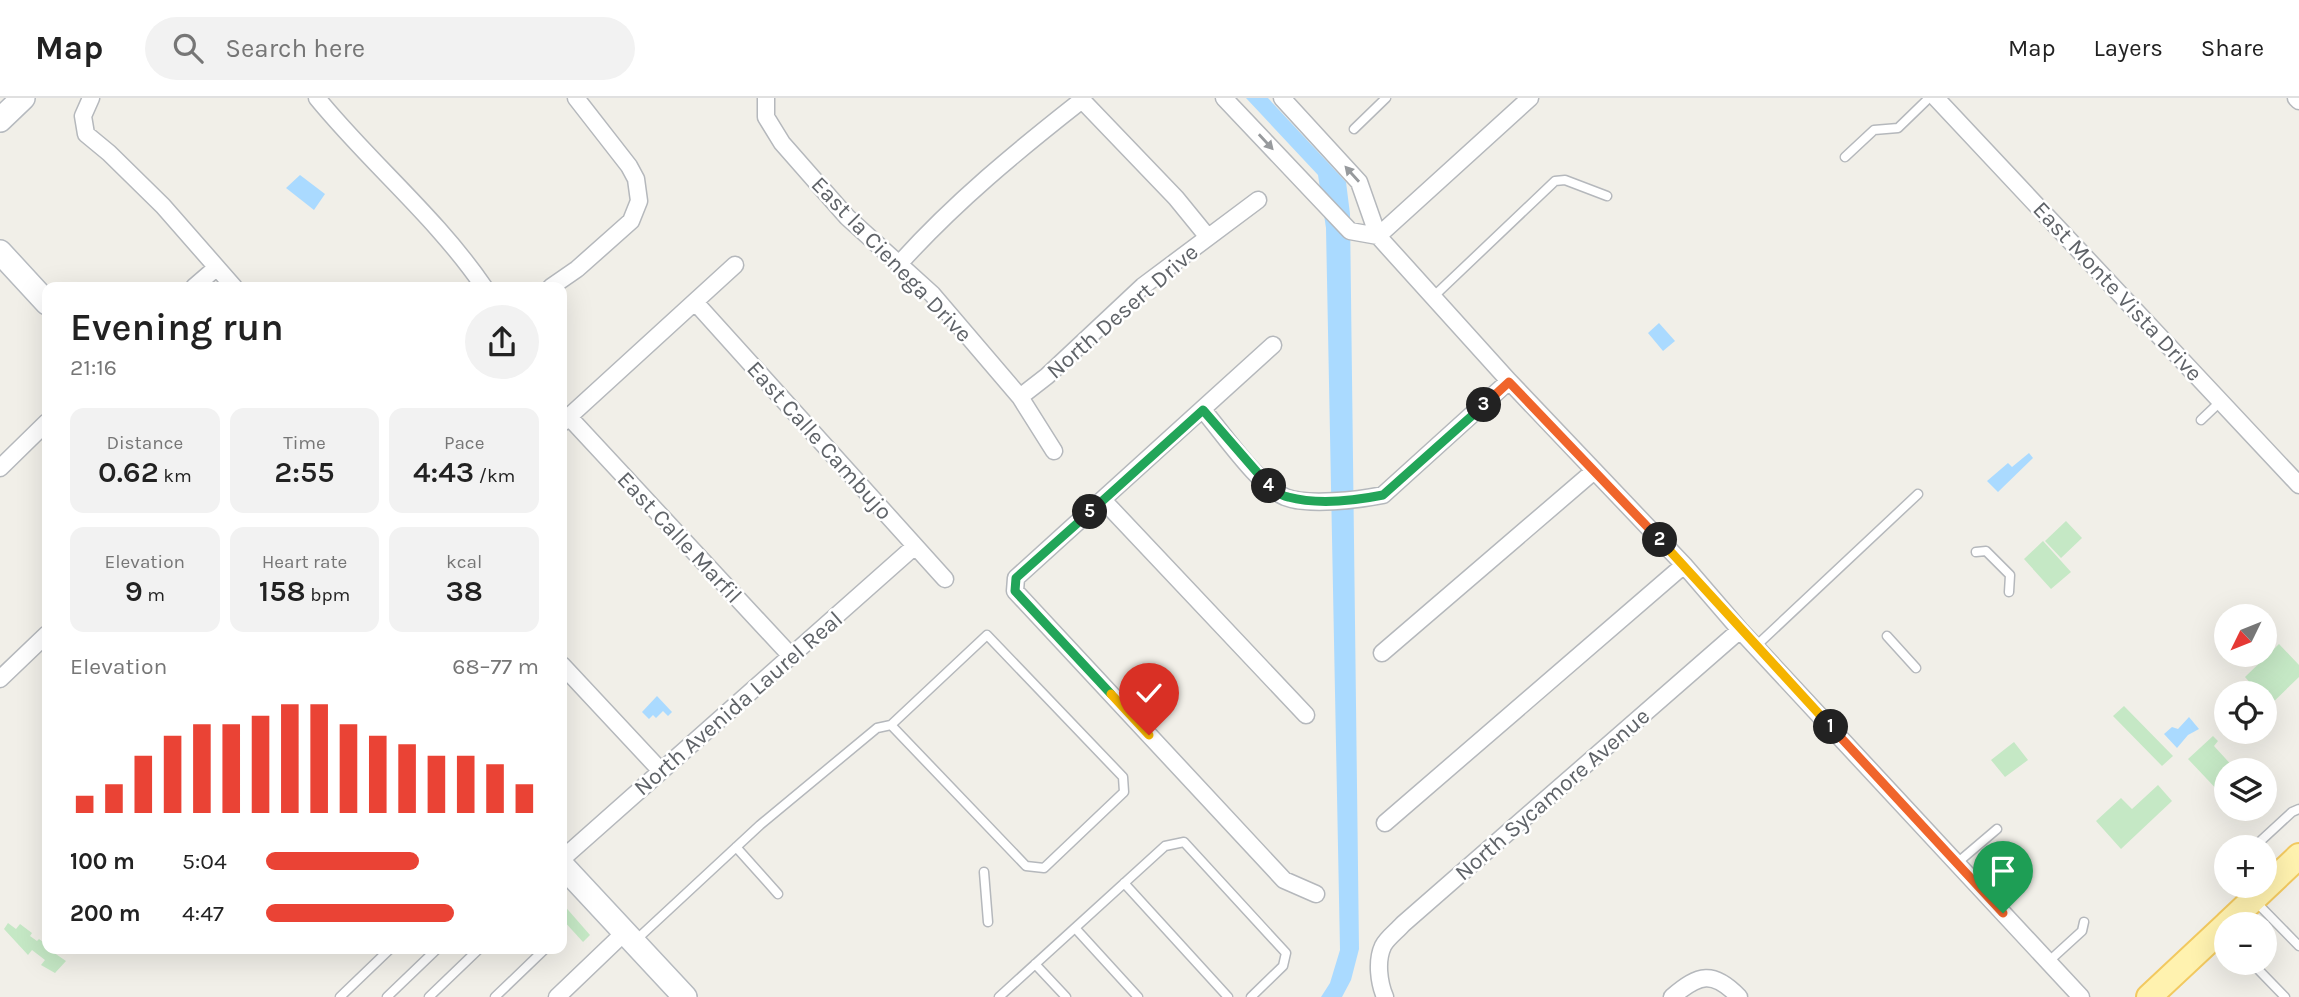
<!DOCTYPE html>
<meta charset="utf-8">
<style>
:root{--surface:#fff;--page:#f2f2f2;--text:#222;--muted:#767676;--line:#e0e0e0;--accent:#ea4335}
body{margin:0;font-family:Karla,sans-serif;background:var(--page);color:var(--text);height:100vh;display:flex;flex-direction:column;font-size:26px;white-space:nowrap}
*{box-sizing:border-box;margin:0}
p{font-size:23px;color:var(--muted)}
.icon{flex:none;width:38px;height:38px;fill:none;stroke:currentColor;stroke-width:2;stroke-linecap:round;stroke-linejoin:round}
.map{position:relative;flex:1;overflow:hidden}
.drawer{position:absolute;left:42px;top:184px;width:525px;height:672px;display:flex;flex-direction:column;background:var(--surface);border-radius:14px;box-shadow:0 7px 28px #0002}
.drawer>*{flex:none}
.needle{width:46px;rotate:227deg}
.tools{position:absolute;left:2214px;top:506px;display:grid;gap:14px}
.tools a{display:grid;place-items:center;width:63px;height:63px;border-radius:50%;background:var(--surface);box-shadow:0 7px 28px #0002;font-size:35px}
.pin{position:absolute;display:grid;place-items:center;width:60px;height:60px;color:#fff;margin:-72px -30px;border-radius:50% 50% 50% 0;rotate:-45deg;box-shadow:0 0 7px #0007}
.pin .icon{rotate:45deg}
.km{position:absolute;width:35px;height:35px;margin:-18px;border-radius:50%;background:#222;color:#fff;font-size:19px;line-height:35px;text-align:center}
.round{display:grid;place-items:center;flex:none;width:74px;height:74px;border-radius:37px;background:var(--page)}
.overview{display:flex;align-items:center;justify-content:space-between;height:119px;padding:0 28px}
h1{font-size:38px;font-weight:600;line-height:52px}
.stats{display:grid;grid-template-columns:repeat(3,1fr);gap:10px;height:119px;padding:7px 28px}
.stats div{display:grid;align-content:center;border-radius:14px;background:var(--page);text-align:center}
.stats b{font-size:30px;font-weight:600}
.stats small{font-size:19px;font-weight:400}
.stats p{font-size:19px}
.chart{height:196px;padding:14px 28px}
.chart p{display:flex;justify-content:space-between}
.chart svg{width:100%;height:126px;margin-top:7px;stroke:var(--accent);stroke-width:6}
ul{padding:0 28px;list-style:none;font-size:23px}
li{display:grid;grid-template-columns:112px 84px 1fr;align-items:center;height:52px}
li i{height:18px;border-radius:9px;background:var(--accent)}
header{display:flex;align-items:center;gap:42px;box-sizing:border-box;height:98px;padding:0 35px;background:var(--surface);border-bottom:2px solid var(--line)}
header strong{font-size:33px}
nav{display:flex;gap:38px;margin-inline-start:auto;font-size:24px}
.search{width:490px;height:63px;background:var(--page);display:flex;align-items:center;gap:18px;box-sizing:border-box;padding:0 24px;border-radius:38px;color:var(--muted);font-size:26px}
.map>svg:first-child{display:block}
.green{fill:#c5e8c5}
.water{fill:#aadaff}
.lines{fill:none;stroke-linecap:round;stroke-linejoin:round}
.lane-casing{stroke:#b5b8bc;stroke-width:11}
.street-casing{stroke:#b5b8bc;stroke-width:19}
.secondary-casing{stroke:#b6babf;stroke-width:26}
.primary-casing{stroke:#f2c960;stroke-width:28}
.lane{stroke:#fff;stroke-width:8}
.street{stroke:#fff;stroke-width:16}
.secondary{stroke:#fff;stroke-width:23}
.primary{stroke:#fff2af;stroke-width:24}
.oneway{fill:#979a9d}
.split-1-casing{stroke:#fff;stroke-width:14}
.split-2-casing{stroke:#fff;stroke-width:14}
.split-3-casing{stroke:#fff;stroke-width:14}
.split-4-casing{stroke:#fff;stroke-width:14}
.split-5-casing{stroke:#fff;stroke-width:14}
.split-6-casing{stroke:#fff;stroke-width:14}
.split-7-casing{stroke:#fff;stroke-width:14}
.split-1{stroke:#f0652b;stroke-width:9}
.split-2{stroke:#f5b400;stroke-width:9}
.split-3{stroke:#f0652b;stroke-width:9}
.split-4{stroke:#22a559;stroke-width:9}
.split-5{stroke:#22a559;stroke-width:9}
.split-6{stroke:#22a559;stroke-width:9}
.split-7{stroke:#f5b400;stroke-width:9}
.labels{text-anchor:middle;stroke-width:5;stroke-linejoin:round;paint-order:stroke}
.street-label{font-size:23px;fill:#5f6368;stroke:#fff}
</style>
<header>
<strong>Map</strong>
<div class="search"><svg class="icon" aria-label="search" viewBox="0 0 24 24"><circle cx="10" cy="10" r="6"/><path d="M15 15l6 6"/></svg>Search here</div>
<nav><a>Map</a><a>Layers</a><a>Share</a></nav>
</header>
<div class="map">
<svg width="2299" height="899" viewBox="0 0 2299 899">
<rect width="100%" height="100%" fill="#f1efe8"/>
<!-- green -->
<path class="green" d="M2066 423 2082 440 2061 460 2045 443Z
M2043 443 2071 474 2051 491 2024 461Z
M2279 546 2299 567V579L2265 612 2264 595H2259L2245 579Z
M2124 608 2173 658 2162 668 2113 618Z
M2213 638 2218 643 2214 648 2236 672H2226V696L2223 698 2188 661Z
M2014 644 2028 662 2005 679 1991 662Z
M2158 687 2172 703 2121 751 2096 723 2121 700 2132 711Z
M562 805 590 837 583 844 562 821Z
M8 825 16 831 20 826 32 835 30 838 37 843 39 841 47 847V850L66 863 55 875 41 867 45 862 32 852 28 857 4 831Z"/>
<!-- water -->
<path class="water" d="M1246 0H1268L1346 84 1350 116 1359 851 1351 882 1342 899H1321L1330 885 1340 852 1326 130 1318 77Z
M300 77 325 96 314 112 286 90Z
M1659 225 1675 243 1663 253 1648 235Z
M2029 355 2033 360 1998 394 1987 383 2008 365 2012 369Z
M657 598 672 614 668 618 663 613 656 620 653 617 649 621 642 614Z
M2189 619 2199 631 2188 637 2177 650 2164 636 2172 629 2178 631Z"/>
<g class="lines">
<!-- lane casing -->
<g class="lane-casing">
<path id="lane" d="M1354 31 1386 0
M1845 59 1874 32 1898 30 1929 0
M1433 199 1555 83 1565 82 1607 98
M2201 322 2221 303
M1976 454 1986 453 2010 477 2009 494
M1887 538 1916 570
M1756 548 1918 396
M736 749 778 796
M2254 749 2292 714 2299 711
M1957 765 1997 731
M984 774 988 824
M1124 785 1228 899
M2255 803 2299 848
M1075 830 1138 899
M636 842 760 727 877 630 891 627 987 537 1123 679 1124 694 1044 770 1026 768 891 627
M2048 864 2082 833 2084 824
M2251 864 2285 899
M1035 866 1066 899
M340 899 391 850
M387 899 438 850
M429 899 480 850
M495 899 546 850
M999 899 1165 748 1184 744 1286 855 1283 868 1251 899"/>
</g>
<!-- street casing -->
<g class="street-casing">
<path id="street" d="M91 0 83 18 86 36 109 55 163 108 234 189
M317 0C370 65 436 119 484 189
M766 0V19L782 45 847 119 932 196 1020 299 1054 353
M1080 0 1176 100 1207 138
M1224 0 1350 133 1378 138
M1282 0 1359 84 1378 138 1509 283 1684 467 1740 532 2081 899
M1936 0 2299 387
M2296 0 2299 3
M1378 138 1530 0
M900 165C955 104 1017 53 1082 2
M194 189 216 170
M551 189 577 171 631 123 639 103 636 81 629 68 576 0
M695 204 945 481
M1273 247 1016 480 1015 493 1284 782 1316 796
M1020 299 1047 278 1143 188 1258 102
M1203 312C1223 335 1258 387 1285 399 1308 408 1358 402 1383 397L1509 283
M569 319 791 558
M562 325 735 167
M0 370 47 324
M1103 402 1306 617
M1382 555 1594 373
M562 567 661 673
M0 581 47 536
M1385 725 1684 467
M562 761 915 448
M557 899 625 834
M1385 899C1379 885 1376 863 1383 848 1387 840 1397 833 1403 826L1740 532
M1672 899C1699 876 1713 872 1739 899"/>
</g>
<!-- secondary casing -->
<g class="secondary-casing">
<path id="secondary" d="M0 22 23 0
M0 154 47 205
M562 767 685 899"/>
</g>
<!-- primary casing -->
<g class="primary-casing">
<path id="primary" d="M2227 826 2299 758
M2149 899 2226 827"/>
</g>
<!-- lane -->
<use href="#lane" class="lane"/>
<!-- street -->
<use href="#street" class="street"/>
<!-- secondary -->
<use href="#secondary" class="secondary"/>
<!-- primary -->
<use href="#primary" class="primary"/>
</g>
<!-- one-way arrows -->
<defs><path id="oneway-solid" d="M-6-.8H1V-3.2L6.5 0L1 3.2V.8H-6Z" transform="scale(1.75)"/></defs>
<g class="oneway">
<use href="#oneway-solid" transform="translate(1266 44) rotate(47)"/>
<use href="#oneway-solid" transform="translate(1352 76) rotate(-132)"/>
</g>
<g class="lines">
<!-- split-1 casing -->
<g class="split-1-casing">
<path id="split-1" d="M1831 629 2003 815"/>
</g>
<!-- split-2 casing -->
<g class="split-2-casing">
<path id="split-2" d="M1660 442 1831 629"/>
</g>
<!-- split-3 casing -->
<g class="split-3-casing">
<path id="split-3" d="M1484 307 1509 284 1660 442"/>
</g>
<!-- split-4 casing -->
<g class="split-4-casing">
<path id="split-4" d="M1269 388C1275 392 1281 398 1288 399 1318 407 1353 403 1383 397L1484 307"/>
</g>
<!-- split-5 casing -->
<g class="split-5-casing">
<path id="split-5" d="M1090 414 1203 312 1269 388"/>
</g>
<!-- split-6 casing -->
<g class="split-6-casing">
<path id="split-6" d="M1090 414 1016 480 1015 493 1111 596"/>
</g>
<!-- split-7 casing -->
<g class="split-7-casing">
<path id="split-7" d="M1111 596 1149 637"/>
</g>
<!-- split-1 -->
<use href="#split-1" class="split-1"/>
<!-- split-2 -->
<use href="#split-2" class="split-2"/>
<!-- split-3 -->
<use href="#split-3" class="split-3"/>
<!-- split-4 -->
<use href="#split-4" class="split-4"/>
<!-- split-5 -->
<use href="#split-5" class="split-5"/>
<!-- split-6 -->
<use href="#split-6" class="split-6"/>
<!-- split-7 -->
<use href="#split-7" class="split-7"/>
</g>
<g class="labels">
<!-- street labels -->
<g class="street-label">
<text transform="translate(892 161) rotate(46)" y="8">East la Cienega Drive</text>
<text transform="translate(2118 193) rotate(47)" y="8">East Monte Vista Drive</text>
<text transform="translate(1122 213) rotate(-41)" y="8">North Desert Drive</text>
<text transform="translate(820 342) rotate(48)" y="8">East Calle Cambujo</text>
<text transform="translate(680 439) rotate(47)" y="8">East Calle Marfil</text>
<text transform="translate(738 605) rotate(-41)" y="8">North Avenida Laurel Real</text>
<text transform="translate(1552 696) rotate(-41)" y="8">North Sycamore Avenue</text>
</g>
</g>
</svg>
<div class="tools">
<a><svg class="needle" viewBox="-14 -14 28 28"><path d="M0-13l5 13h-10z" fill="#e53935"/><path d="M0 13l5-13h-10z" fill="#767676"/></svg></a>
<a><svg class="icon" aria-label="locate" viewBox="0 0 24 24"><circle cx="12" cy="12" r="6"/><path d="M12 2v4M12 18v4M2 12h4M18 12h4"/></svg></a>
<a><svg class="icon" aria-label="layers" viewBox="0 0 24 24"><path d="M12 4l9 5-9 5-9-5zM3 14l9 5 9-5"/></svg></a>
<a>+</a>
<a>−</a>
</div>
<div class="pin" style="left:2003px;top:815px;background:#1e9e55"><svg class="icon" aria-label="arrive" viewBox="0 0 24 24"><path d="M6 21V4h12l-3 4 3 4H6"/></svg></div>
<div class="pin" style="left:1149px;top:637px;background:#d93025"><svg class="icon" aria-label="check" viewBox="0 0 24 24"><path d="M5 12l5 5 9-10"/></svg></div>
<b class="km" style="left:1831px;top:629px">1</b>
<b class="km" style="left:1660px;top:442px">2</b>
<b class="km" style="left:1484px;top:307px">3</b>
<b class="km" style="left:1269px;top:388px">4</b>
<b class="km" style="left:1090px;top:414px">5</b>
<section class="drawer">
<div class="overview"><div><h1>Evening run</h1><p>21:16</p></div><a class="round"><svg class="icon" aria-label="share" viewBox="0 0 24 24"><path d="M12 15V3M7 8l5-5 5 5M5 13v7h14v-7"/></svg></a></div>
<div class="stats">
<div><p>Distance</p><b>0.62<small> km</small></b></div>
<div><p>Time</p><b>2:55</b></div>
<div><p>Pace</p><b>4:43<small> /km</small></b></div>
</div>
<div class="stats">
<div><p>Elevation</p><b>9<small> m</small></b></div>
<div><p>Heart rate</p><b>158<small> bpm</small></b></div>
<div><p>kcal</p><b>38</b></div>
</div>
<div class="chart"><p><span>Elevation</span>68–77 m</p>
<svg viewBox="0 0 160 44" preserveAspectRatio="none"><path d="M5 44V38M15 44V34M25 44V24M35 44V17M45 44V13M55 44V13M65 44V10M75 44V6M85 44V6M95 44V13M105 44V17M115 44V20M125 44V24M135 44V24M145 44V27M155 44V34"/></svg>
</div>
<ul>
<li><b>100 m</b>5:04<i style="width:56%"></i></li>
<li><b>200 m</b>4:47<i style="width:69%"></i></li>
</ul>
</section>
</div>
